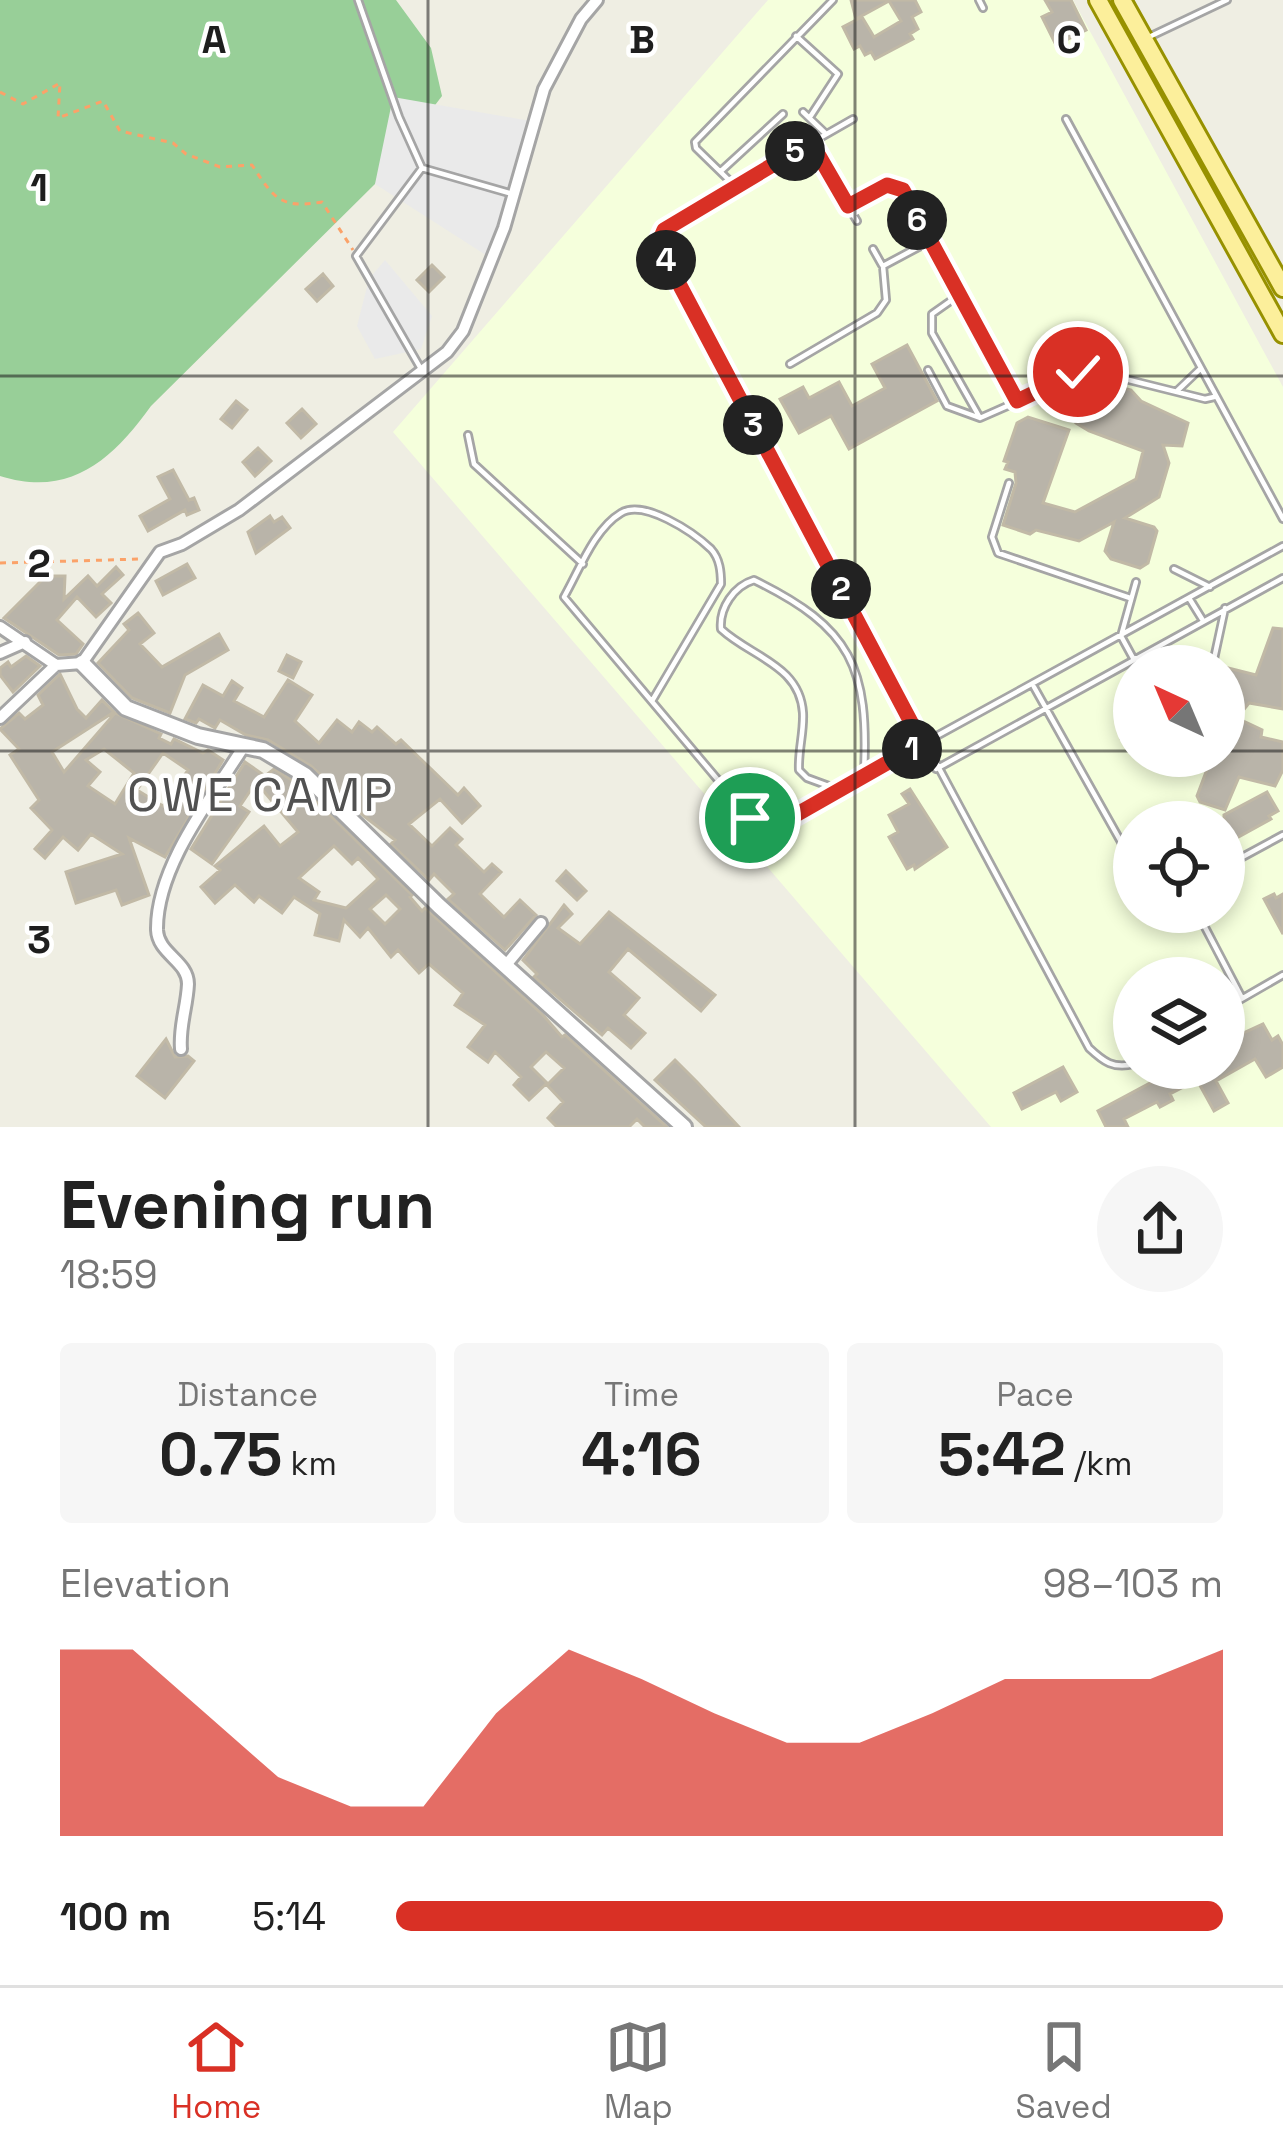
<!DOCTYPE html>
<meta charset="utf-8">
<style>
:root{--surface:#fff;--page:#f6f6f6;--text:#222;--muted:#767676;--line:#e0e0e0;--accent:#d93025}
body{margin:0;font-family:"Space Grotesk",sans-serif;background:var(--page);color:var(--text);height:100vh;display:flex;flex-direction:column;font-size:45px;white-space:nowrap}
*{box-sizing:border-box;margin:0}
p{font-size:39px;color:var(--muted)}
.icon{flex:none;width:66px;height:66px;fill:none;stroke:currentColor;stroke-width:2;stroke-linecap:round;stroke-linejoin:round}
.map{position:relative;height:1127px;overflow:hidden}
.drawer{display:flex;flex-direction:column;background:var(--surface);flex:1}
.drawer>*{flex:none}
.needle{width:78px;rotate:316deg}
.controls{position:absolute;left:1113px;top:645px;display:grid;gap:24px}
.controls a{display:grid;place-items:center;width:132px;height:132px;border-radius:50%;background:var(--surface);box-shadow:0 6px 18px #0003;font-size:60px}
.pin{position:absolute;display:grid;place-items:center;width:102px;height:102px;color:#fff;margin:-51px;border:6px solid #fff;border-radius:50%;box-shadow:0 3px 12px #0007}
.km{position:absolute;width:60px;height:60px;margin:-30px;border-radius:50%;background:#222;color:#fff;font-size:33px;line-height:60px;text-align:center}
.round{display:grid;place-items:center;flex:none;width:126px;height:126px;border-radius:63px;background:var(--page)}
.summary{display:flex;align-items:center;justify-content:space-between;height:204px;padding:0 60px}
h1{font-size:66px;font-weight:600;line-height:90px}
.figures{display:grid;grid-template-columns:repeat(3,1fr);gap:18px;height:204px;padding:12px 60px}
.figures div{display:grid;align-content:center;border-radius:12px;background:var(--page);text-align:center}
.figures b{font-size:60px;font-weight:600}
.figures small{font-size:33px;font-weight:400}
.figures p{font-size:33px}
.chart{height:336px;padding:24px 60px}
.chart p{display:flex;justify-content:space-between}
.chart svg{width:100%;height:216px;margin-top:12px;fill:var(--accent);opacity:.7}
ul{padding:0 60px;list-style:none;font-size:39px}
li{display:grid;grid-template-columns:192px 144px 1fr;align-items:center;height:90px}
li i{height:30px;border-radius:15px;background:var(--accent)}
.dock{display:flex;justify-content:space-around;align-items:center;height:168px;border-top:3px solid var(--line);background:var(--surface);font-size:33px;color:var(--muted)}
.dock a{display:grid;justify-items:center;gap:6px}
.dock .current{color:var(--accent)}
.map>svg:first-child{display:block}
.education{fill:#f5ffdc;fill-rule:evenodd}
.forest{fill:#98cf98}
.parking{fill:#eaeaea}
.building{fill:#b9b4a9;stroke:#c1b9a6;stroke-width:3;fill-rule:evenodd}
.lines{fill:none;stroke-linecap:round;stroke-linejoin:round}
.service-casing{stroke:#a5a5a5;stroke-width:10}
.minor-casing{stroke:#a5a5a5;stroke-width:16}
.tertiary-casing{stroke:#a5a5a5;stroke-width:20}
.primary-casing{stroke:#979100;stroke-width:22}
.path{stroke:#fba269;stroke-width:3;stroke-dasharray:6 6;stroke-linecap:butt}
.service{stroke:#fff;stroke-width:4.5}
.minor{stroke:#fff;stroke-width:10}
.tertiary{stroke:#fff;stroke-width:14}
.primary{stroke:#fcef9b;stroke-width:16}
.route-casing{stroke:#fff;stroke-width:24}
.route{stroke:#d93025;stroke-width:15}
.grid{fill:none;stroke:#1e1e1e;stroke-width:3;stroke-opacity:0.55}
.labels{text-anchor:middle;stroke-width:9;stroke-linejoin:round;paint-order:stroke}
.neighbourhood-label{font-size:48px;letter-spacing:3px;fill:#515151;stroke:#fff}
.grid-label{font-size:39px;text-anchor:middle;font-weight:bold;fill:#1e1e1e;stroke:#fff;stroke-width:9;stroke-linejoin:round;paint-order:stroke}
</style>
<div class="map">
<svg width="1283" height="1127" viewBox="0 0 1283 1127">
<rect width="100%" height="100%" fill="#efeee3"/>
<!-- education -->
<path class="education" d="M768 0H1073L1283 387V1127H991L393 432ZM1134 666H1224V756H1134ZM1134 822H1224V912H1134ZM1134 978H1224V1068H1134Z"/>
<!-- forest -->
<path class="forest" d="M0 0H396L431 48 442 96 375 184 151 406C112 460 70 498 0 476Z"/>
<!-- parking -->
<path class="parking" d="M393 97 536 122 492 259 375 184Z
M385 260 432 316 421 349 375 359 357 326 369 279Z"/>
<!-- building -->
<path class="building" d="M851 0H915L921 12 912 17 918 29 910 34 913 39 875 59 871 52 865 55 860 46 854 49 843 27 862 17 874 37 901 21 889 1 856 19Z
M1045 0H1071L1086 30 1056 45 1042 17 1052 12Z
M432 265 444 277 429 292 417 280Z
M323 274 333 286 317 301 306 289Z
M907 345 937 401 849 449 831 416 799 433 780 399 803 387 809 398 839 382 852 406 885 388 872 364Z
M1098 381 1131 390 1141 401 1188 423 1182 446 1163 445 1169 463 1159 497 1125 518 1154 527 1157 531 1148 563 1140 568 1111 559 1105 551 1114 522 1079 541 1036 530 1030 534 1003 525 1016 483 1015 472 1005 469 1008 462 1004 461 1017 423 1028 417 1069 430 1043 503 1075 512 1136 479 1143 451 1089 431 1076 423 1089 386Z
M236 401 247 410 232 428 221 419Z
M302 409 316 424 301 438 287 423Z
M258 448 271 461 255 476 243 462Z
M173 470 189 500 194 498 199 510 187 515 185 510 148 531 140 516 170 499 158 477Z
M270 516 274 522 282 517 290 528 256 553 248 532Z
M187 564 195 578 163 595 156 581Z
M116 567 123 575 102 594 111 603 96 617 77 597 57 620 83 644 76 654 59 655 4 618 46 576H65L64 599 88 576 97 586Z
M138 613 154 633 140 644 162 667 219 634 228 650 185 675 170 713 132 698 98 663 129 630 124 624Z
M1273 628 1283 629V709L1249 703 1237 718 1262 730 1261 737 1283 742V770L1275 786 1239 777 1225 810 1200 802 1197 796 1212 756H1224V667L1256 675Z
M287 655 301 662 293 678 279 671Z
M26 656 40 666 13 692 0 675V668L8 662 11 667Z
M60 674 77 709 86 718 102 700 114 712 52 752 64 772 115 713 161 734 159 738 171 744 174 739 203 753 208 750 223 760 165 857 129 838 149 895 122 905 116 890 76 903 66 872 122 854 91 834 78 850 63 837 45 858 35 849 52 830 31 808 39 800 10 755 19 749 0 729 19 713 25 719 43 705 38 695ZM104 749 134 773 115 804 88 786 100 772 86 760ZM163 753 188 770 163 806 137 790Z
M288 680 312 695 295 721 319 743 337 720 352 732 359 722 372 732 377 727 396 744 401 740 458 795 464 788 480 806 462 823 440 799 409 824 432 846 450 828 462 839 456 845 484 872 492 864 501 872 480 894 504 917 520 900 536 915 505 950 448 899 454 894 434 874 429 880 391 844 395 840 364 816 311 766 268 740 246 735 220 720 215 728 199 719 196 723 185 719 203 685 223 696 232 681 242 688 234 701 264 717Z
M1131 703H1134V748L1121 739 1124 729 1117 726 1116 719 1127 717Z
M1161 756H1208L1209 760 1184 766Z
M245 762 265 776 274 769 298 784 412 895 410 897 422 911 425 908 543 1015 562 1037 565 1035 667 1127H645L637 1119 629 1127H557L548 1118 563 1102 547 1085 564 1068 546 1052 531 1067 547 1083 529 1100 514 1085 521 1077 495 1052 488 1062 468 1047 485 1025 455 1005 463 993 429 964 419 973 398 950 391 957 368 928 360 937 344 920 339 941 315 935 320 914 294 897 282 913 259 896 254 902 235 885 215 903 201 887 220 870 215 866 264 826 280 846 298 832 256 782 240 806 249 812 212 864 191 849ZM334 846 352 864 358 858 378 879 346 908 314 900 319 892 299 878ZM386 895 400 909 385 924 370 909Z
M910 789 947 847 915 869 914 865 907 869 889 837 898 832 889 815 909 804 902 794Z
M1267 792 1278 811 1269 816 1271 819 1224 845V815Z
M566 871 586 891 577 900 557 881Z
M1274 894 1276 898 1283 894V934L1264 899Z
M564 905 572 914 558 928 580 944 609 912 715 995 701 1011 628 949 609 972 639 998 624 1015 645 1033 631 1048 608 1028 602 1035 534 977 537 974 523 960Z
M1263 1024 1272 1040 1278 1036 1283 1045V1067L1266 1077 1255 1059 1216 1081 1228 1103 1214 1111 1197 1080 1170 1094 1173 1100 1160 1107 1157 1102 1124 1119 1128 1127H1106L1098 1111 1178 1068H1224V1042Z
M166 1039 175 1057 188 1056 194 1061 165 1098 137 1076Z
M675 1060 697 1082 739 1127H706L655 1080Z
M1063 1067 1077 1092 1061 1101 1056 1092 1022 1109 1014 1093Z"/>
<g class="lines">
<!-- service casing -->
<g class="service-casing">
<path id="service" d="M358 0 399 117 422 168
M979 0 983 8
M796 36 838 74 810 117
M1149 37 1227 0
M803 112 825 133
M853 119 669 224 658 244 1089 1048C1104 1062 1113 1069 1134 1064
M1066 119 1283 519
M810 142 857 221
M721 171 783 114
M735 186 696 148 695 142 833 0
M848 206 887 185 903 190 959 295
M873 249 882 265
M790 364 877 313 886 300 883 266 928 242
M421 369 356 256 422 168 509 193
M928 370 947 406 980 418 1089 370 1205 399 1214 397
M1177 391 1199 370
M980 418 932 333V314L959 295 1016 400
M468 435 474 464 583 564
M1009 483 992 537 998 553 1130 598
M1174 569 1210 587
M1136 582 1121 636 1133 658 1157 666
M1189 598 1202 619
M1214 659 1225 608
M1034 687 1134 865
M652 701 721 584C721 572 720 559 711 549 693 532 644 499 621 513 594 529 579 571 564 597L750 818 767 829 1283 546
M936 769 1283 578
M837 789 807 778 799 770C798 751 804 732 803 713 800 665 751 657 721 629 719 608 734 586 754 580 852 628 869 667 864 774
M1224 867 1283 835
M1197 912 1242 998
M1224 1009 1283 975"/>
</g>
<!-- minor casing -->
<g class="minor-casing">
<path id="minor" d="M0 627 56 665
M0 653 25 642
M0 718 56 665 82 663 160 552 182 544 239 510 447 352 463 331 504 228 544 89 581 19 597 0
M506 965 541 923
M181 1049C179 1026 187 1007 188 984 188 961 158 954 157 930 156 867 212 797 244 746"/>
</g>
<!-- tertiary casing -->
<g class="tertiary-casing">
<path id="tertiary" d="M82 663 126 708 198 736 263 750 305 775 439 906 684 1127"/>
</g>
<!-- primary casing -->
<g class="primary-casing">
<path id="primary" d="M1098 0 1283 334
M1122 0 1283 288"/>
</g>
<!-- path -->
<path class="path" d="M0 92 23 104 60 83 58 118 103 101 120 131 173 143 186 154 220 167 252 165C274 199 281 209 322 202L353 250
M0 563 142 559"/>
<!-- service -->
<use href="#service" class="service"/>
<!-- minor -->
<use href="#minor" class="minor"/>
<!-- tertiary -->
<use href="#tertiary" class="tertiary"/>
<!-- primary -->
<use href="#primary" class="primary"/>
</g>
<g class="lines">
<!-- route casing -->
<g class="route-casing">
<path id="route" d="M750 818 771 829 922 743 658 244 664 230 811 142 848 206 887 185 903 190 1017 401 1078 372"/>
</g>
<!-- route -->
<use href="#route" class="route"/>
</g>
<!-- grid -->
<path class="grid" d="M428 0V1127M855 0V1127M0 376H1283M0 751H1134M1224 751H1283"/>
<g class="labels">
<!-- neighbourhood labels -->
<g class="neighbourhood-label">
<text x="261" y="811">OWE CAMP</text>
</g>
</g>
<g class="grid-label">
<text x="214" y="53">A</text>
<text x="642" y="53">B</text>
<text x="1069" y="53">C</text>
<text x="39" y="201">1</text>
<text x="39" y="577">2</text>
<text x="39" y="953">3</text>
</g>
</svg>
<div class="controls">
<a><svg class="needle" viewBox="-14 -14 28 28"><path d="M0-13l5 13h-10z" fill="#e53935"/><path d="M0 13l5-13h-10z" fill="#767676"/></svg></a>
<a><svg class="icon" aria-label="locate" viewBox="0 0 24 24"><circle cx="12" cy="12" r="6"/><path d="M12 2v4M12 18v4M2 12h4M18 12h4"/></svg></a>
<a><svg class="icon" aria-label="layers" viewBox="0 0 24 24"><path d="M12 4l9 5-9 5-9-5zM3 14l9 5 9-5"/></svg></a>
</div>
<div class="pin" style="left:750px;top:818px;background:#1e9e55"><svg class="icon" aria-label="arrive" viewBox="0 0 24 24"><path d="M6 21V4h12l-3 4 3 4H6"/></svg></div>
<div class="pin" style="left:1078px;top:372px;background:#d93025"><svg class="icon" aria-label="check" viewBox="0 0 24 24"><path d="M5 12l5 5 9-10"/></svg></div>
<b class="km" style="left:912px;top:749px">1</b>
<b class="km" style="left:841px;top:589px">2</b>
<b class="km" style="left:753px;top:425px">3</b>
<b class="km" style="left:666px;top:260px">4</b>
<b class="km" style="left:795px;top:151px">5</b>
<b class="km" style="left:917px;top:220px">6</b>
</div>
<section class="drawer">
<div class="summary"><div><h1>Evening run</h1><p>18:59</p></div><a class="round"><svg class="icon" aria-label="share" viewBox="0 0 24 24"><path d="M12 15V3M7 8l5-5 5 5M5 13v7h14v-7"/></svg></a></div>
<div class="figures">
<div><p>Distance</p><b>0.75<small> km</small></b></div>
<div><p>Time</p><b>4:16</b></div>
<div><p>Pace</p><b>5:42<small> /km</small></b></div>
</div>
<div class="chart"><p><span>Elevation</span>98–103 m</p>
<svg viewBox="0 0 160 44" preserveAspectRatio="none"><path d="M0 44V6L10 6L20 19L30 32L40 38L50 38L60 19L70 6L80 12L90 19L100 25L110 25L120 19L130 12L140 12L150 12L160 6V44z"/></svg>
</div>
<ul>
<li><b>100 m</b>5:14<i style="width:100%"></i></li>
</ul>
</section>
<nav class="dock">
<a class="current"><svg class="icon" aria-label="home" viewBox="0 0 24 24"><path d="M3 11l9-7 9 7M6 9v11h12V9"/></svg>Home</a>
<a><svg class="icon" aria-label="map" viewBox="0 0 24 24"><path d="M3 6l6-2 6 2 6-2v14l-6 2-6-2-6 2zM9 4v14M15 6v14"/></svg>Map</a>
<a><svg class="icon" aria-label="saved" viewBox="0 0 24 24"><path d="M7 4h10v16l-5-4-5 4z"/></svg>Saved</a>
</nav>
